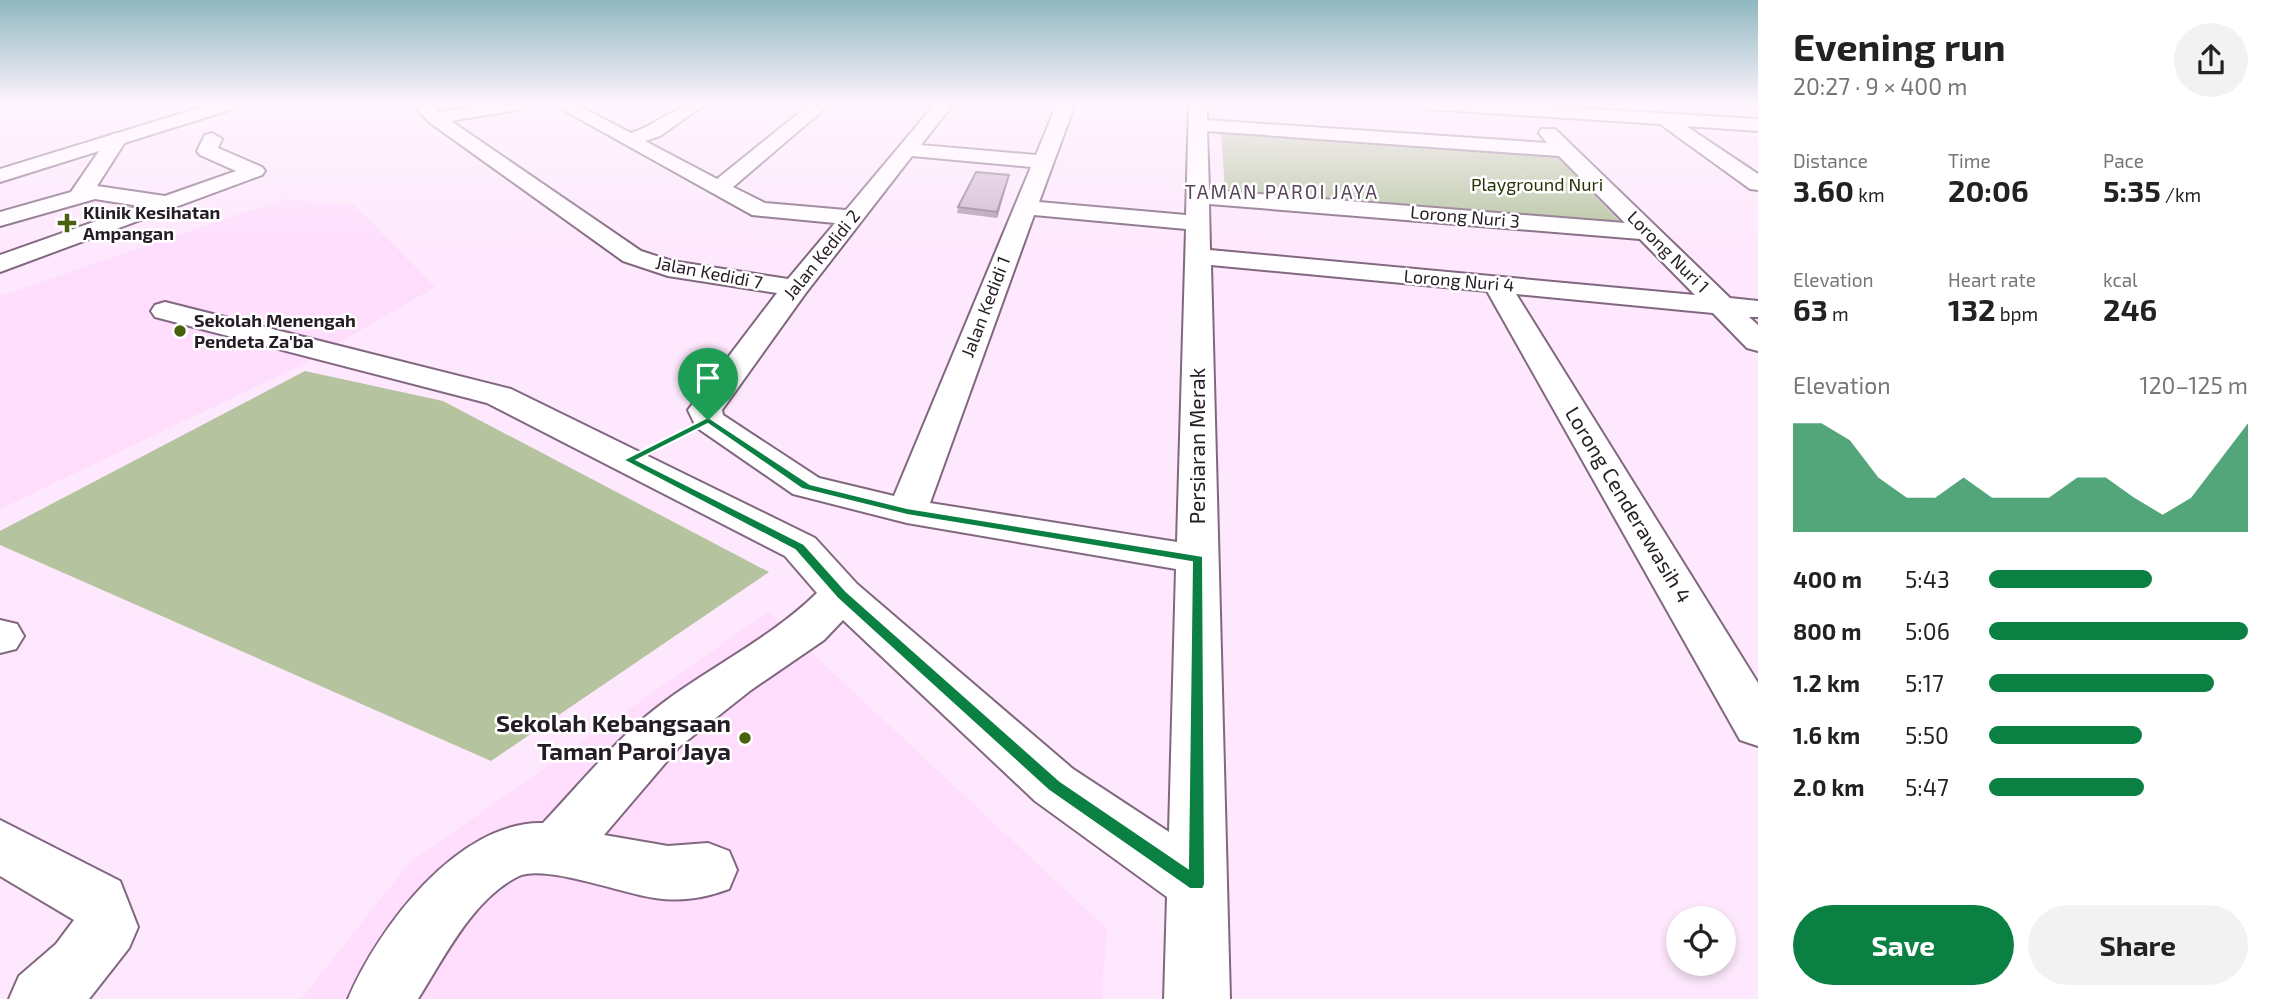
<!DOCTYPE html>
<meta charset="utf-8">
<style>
:root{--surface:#fff;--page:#f2f2f2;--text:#222;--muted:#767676;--accent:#0b8043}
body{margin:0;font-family:"Exo 2",sans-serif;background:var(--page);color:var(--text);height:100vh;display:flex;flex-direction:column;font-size:26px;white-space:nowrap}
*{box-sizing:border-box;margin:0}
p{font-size:23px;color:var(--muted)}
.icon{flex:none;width:38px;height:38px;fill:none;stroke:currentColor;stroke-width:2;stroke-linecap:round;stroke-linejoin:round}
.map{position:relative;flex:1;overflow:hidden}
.drawer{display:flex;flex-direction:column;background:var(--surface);width:525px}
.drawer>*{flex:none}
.tools{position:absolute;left:1666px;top:906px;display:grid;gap:14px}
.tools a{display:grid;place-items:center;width:70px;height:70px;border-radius:50%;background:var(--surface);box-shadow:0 4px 10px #0003;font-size:35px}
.pin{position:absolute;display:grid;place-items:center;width:60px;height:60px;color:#fff;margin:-72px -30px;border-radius:50% 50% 50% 0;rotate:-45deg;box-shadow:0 0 7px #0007}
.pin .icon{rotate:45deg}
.round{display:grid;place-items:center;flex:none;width:74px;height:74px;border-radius:37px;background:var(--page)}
.headline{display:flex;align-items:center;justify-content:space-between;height:119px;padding:0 35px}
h1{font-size:38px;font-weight:700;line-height:52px}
.metrics{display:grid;grid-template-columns:repeat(3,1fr);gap:10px;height:119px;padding:7px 35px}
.metrics div{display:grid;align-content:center}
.metrics b{font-size:30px;font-weight:700}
.metrics small{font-size:19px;font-weight:400}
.metrics p{font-size:19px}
.chart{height:196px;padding:14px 35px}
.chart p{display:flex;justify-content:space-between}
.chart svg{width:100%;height:126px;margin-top:7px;fill:var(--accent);opacity:.7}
.action{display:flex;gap:14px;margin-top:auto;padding:14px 35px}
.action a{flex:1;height:80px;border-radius:42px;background:var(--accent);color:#fff;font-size:28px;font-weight:700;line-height:80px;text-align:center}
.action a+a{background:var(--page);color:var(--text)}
ul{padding:0 35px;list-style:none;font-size:23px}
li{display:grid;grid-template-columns:112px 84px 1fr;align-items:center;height:52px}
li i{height:18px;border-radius:9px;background:var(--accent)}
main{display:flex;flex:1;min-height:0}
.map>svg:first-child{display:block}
.built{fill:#feddfd}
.green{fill:#b5c49f}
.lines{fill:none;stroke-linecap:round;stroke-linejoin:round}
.minor-casing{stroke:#816880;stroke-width:4}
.highway-casing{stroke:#816880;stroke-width:4}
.path{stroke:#bcaabb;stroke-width:3.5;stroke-dasharray:2 4.5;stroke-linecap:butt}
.minor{fill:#fff;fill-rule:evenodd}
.highway{fill:#fff;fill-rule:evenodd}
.wall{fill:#b59eb4}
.shaded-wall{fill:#938192}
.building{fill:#d2b8d1;stroke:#938192;stroke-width:2}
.route{fill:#0b8043;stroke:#fff;stroke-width:2;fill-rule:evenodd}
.poi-dot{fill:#49600c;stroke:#fff;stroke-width:2.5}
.labels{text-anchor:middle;stroke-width:5;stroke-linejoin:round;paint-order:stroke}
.far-park-label{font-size:18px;fill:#253204;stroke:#fff}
.far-poi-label{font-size:18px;font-weight:bold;fill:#251c25;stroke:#fff;text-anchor:start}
.far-street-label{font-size:18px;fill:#251c25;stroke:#fff}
.far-neighbourhood-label{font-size:19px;letter-spacing:2px;fill:#5a445a;stroke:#fff}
.street-label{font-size:21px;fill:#251c25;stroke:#fff}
.near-poi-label{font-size:24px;font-weight:bold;fill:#251c25;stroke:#fff;text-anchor:end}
</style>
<main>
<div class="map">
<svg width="1758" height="999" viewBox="0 0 1758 999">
<rect width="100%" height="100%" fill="#fee8fd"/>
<!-- built -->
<path class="built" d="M284 199 354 205 435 287 299 366 0 509V296Z
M768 612 1107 929 1101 999H301L409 863Z"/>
<!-- green -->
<path class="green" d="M1221 130 1555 154 1623 225 1225 191Z
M305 371 443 401 769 572 491 761 0 545V531Z"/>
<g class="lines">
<!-- minor casing -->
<g class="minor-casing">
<path id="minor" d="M412 104H431L439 112 489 104H530L521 109 451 121 641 251 672 261 788 279 835 223 752 215 553 104H575L631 133C659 124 674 104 705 104L660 136 645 141 717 179 810 104H830L733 187 765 203 846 210 935 104H953L921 145 1036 155 1057 104H1075L1039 202 1186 215 1189 104H1207V120L1547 143 1539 133 1541 129H1555L1730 298 1758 301V317H1749L1758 325V351L1747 348 1713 313 1516 294 1758 683V746L1740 740 1487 291 1211 265 1230 999H1164L1167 897 1035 801 843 620 824 640 751 690 679 747 604 835 668 846 708 843 729 851 737 870 729 889C704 898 682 902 655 898 624 894 545 864 519 876 473 898 444 958 418 999H348C378 928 458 821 543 823 576 788 608 749 644 718 698 672 766 643 817 593L785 556 487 403 155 317 151 311 155 305 165 302 511 389 815 538 857 584 1073 769 1169 832 1176 569 907 523 793 494 696 427 688 410 777 293 668 276 623 261 429 122ZM1207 131 1559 156 1625 223 1209 190ZM912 156 1031 167 894 496 819 478 723 415 722 410 805 294ZM1209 204 1640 239 1695 295 1210 250ZM1034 215 1186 229 1177 542 930 503Z
M1417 104H1507L1758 119V131L1686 126 1758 174V190L1750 189 1660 124 1426 109Z
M117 133 127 139 97 186 165 196 236 171 200 155 197 151 205 135 212 133 222 139 218 148 262 167 265 171 262 175 0 272V255L139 206 95 199 0 226V212L71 192 110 135Z
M0 620 17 624 24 636 16 649 0 653Z
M0 820 120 881 138 927 129 948 89 999H9L19 976 56 944 74 920 0 876Z"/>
</g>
<!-- highway casing -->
<g class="highway-casing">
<path id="highway" d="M212 104H239L236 108 0 182V169Z"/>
</g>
<!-- path -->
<path class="path" d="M657 445 684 432"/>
<!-- minor -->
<use href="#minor" class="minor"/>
<!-- highway -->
<use href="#highway" class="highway"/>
</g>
<!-- wall -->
<path class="wall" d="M1009 175 1008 180 997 218 957 213 958 207Z"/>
<!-- shaded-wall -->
<path class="shaded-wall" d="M1009 175 1008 180 997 218V212Z"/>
<!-- building -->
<path class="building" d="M976 172 1009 175 997 212 958 207Z"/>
<!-- sky -->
<linearGradient id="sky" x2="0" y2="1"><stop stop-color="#8fb8c0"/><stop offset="0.43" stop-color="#fff5fe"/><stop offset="1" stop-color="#fff5fe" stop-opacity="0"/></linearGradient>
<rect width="1758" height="244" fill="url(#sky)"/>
<!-- route -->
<path class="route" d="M708 417 810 484 907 508 1203 556 1205 884 1203 889H1190L1048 790 837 598 795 550 623 460ZM708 424 802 489 907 515 1192 562 1188 868 1060 781 846 591 804 544 637 460Z"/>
<!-- markers -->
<g class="poi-dot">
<path d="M63.5 212.5h7v7h7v7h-7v7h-7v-7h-7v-7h7z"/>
<circle cx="180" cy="331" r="7"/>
<circle cx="745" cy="738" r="7"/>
</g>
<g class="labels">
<!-- far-park labels -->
<g class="far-park-label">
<text x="1537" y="191">Playground Nuri</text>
</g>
<!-- far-poi labels -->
<g class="far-poi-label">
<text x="83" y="219">Klinik Kesihatan<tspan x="83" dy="21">Ampangan</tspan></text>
<text x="194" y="327">Sekolah Menengah<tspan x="194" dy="21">Pendeta Za'ba</tspan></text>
</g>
<!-- far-street labels -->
<g class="far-street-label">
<text transform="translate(1465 217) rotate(5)" y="6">Lorong Nuri 3</text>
<text transform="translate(1668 252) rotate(45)" y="6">Lorong Nuri 1</text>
<text transform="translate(822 255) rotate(-51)" y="6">Jalan Kedidi 2</text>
<text transform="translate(709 273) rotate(11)" y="6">Jalan Kedidi 7</text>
<text transform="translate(1459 281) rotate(5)" y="6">Lorong Nuri 4</text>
<text transform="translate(986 307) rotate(-69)" y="6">Jalan Kedidi 1</text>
</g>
<!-- far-neighbourhood labels -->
<g class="far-neighbourhood-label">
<text x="1282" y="199">TAMAN PAROI JAYA</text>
</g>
<!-- street labels -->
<g class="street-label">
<text transform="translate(1198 446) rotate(-90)" y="7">Persiaran Merak</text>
<text transform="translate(1628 505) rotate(59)" y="7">Lorong Cenderawasih 4</text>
</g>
<!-- near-poi labels -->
<g class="near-poi-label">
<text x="731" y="732">Sekolah Kebangsaan<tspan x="731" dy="28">Taman Paroi Jaya</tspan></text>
</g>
</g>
</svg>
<div class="tools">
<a><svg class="icon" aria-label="locate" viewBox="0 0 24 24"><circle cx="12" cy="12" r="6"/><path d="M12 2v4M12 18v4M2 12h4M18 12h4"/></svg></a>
</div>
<div class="pin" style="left:708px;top:420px;background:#1e9e55"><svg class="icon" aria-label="arrive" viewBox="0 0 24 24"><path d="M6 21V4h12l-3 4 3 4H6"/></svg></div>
</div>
<section class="drawer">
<div class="headline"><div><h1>Evening run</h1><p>20:27 · 9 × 400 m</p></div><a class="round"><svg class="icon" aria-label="share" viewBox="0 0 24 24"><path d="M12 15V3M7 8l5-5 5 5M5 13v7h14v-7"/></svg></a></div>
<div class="metrics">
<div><p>Distance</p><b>3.60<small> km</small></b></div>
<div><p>Time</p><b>20:06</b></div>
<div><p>Pace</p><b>5:35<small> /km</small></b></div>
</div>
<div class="metrics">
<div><p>Elevation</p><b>63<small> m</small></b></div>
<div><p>Heart rate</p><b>132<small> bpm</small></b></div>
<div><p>kcal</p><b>246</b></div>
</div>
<div class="chart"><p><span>Elevation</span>120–125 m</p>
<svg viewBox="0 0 160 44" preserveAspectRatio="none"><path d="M0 44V6L10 6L20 12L30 25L40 32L50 32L60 25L70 32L80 32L90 32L100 25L110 25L120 32L130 38L140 32L150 19L160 6V44z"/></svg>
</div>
<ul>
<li><b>400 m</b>5:43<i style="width:63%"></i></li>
<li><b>800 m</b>5:06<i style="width:100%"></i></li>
<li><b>1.2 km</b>5:17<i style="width:87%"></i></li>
<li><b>1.6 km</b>5:50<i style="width:59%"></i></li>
<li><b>2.0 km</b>5:47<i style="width:60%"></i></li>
</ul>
<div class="action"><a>Save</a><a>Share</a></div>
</section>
</main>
